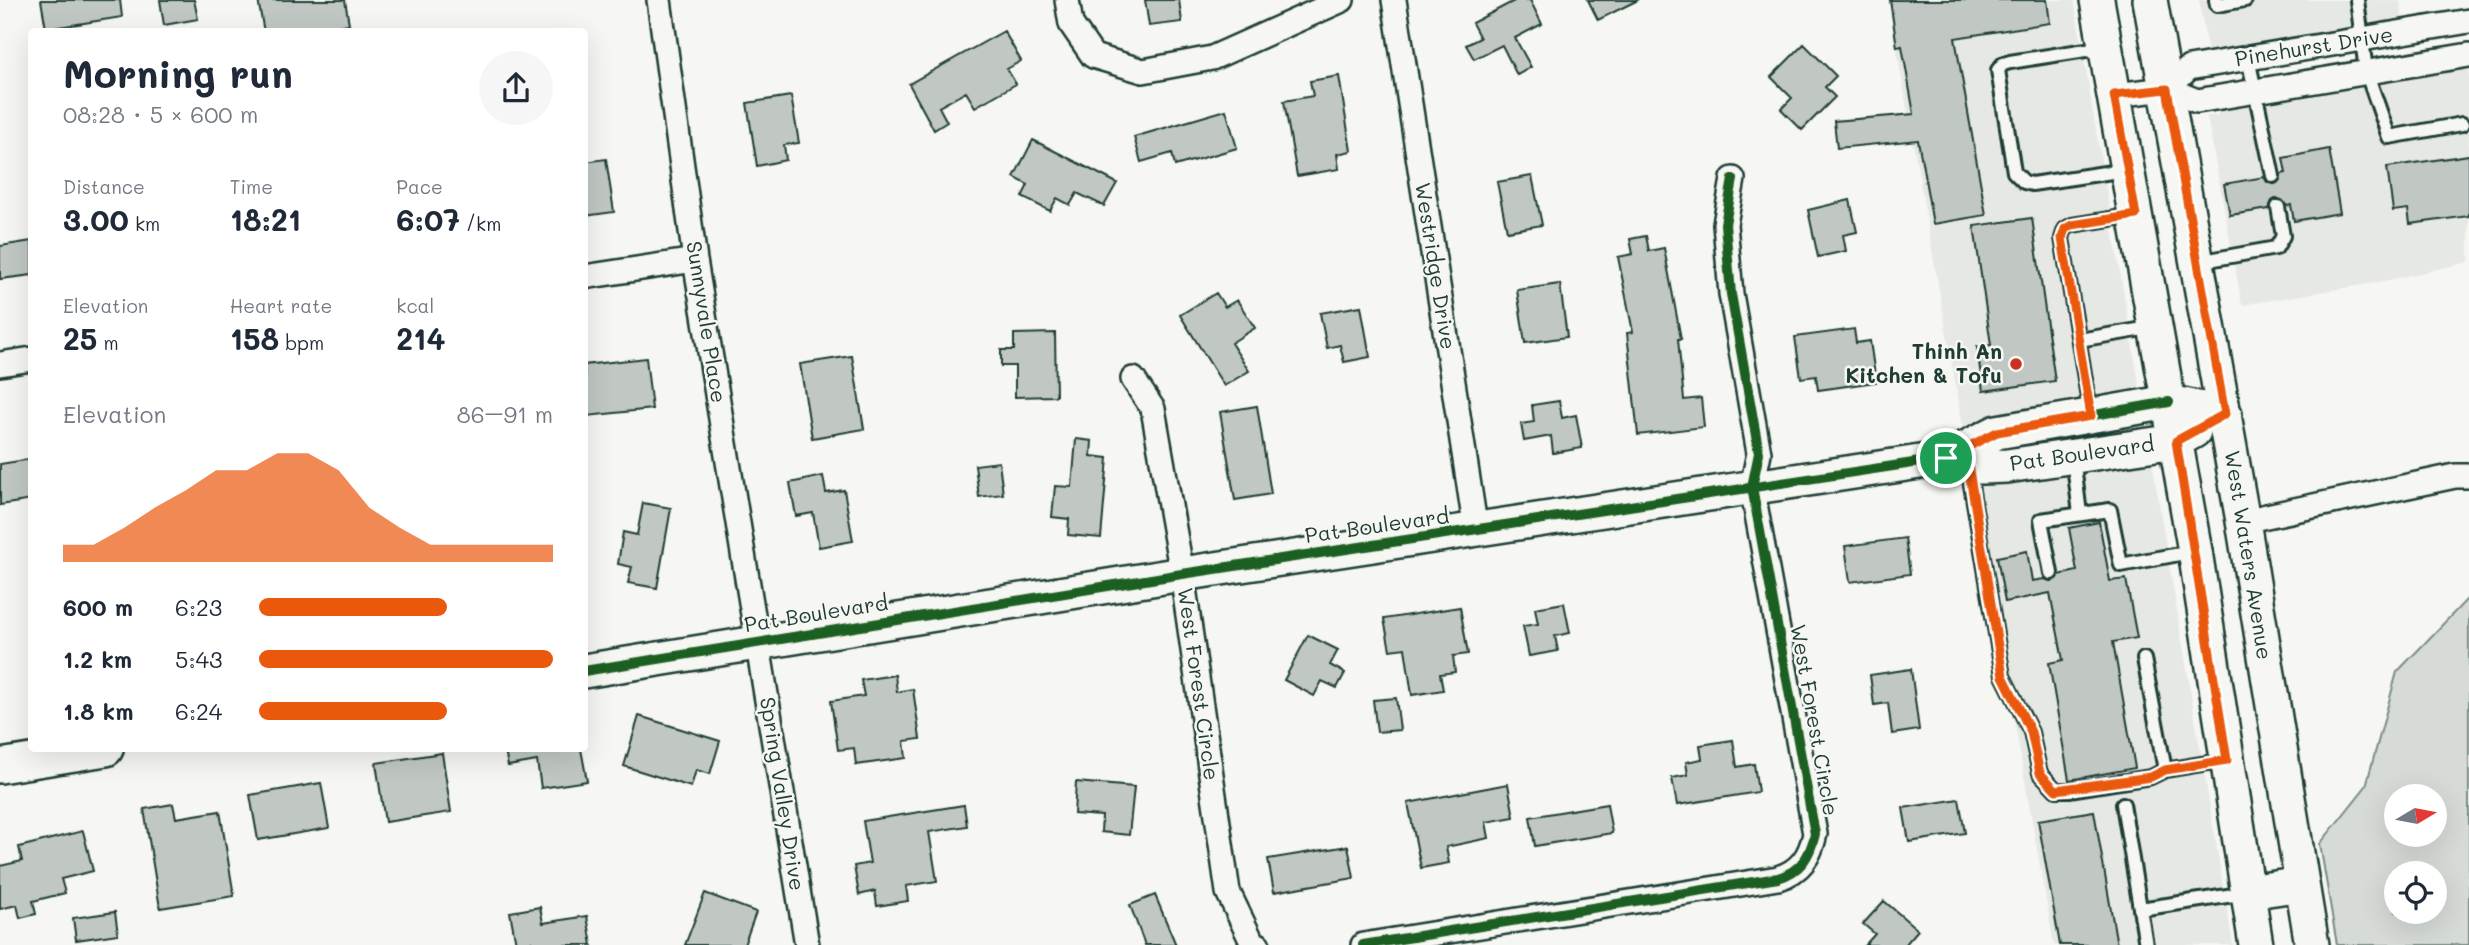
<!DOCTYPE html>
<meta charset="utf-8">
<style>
:root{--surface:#fff;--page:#f6f6f7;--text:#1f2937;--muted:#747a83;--accent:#ea580c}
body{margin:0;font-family:Mali,sans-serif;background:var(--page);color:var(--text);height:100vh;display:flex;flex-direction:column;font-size:26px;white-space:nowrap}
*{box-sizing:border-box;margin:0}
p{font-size:23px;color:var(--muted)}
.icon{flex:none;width:38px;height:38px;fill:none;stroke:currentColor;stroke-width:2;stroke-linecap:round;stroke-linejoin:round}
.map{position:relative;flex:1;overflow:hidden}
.side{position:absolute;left:28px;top:28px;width:560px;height:724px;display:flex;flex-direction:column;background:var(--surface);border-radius:7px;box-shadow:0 7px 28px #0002}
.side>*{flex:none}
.needle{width:46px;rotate:80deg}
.fabs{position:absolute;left:2384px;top:784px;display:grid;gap:14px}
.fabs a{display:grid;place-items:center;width:63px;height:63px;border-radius:50%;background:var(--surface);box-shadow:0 7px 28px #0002;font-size:35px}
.pin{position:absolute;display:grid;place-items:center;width:60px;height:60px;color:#fff;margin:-30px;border:4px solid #fff;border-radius:50%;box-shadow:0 2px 7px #0007}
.round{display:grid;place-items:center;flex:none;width:74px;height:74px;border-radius:37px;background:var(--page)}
.headline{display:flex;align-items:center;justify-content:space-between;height:119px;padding:0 35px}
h1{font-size:38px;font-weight:700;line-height:52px}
.metrics{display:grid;grid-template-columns:repeat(3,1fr);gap:10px;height:119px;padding:7px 35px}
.metrics div{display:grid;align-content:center}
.metrics b{font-size:30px;font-weight:700}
.metrics small{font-size:19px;font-weight:400}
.metrics p{font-size:19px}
.chart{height:196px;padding:14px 35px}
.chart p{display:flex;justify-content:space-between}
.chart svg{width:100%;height:126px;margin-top:7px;fill:var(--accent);opacity:.7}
ul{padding:0 35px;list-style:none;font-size:23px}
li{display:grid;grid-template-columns:112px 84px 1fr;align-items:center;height:52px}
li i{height:18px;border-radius:9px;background:var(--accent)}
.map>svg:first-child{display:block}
.built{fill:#e6e8e4}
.green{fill:#d6dbd6;stroke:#7a8c85;stroke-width:2;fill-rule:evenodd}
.building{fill:#c1c8c3;stroke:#1f3d34;stroke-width:2}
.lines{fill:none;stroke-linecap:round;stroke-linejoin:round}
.lane-casing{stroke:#1f3d34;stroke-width:18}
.street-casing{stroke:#1f3d34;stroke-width:28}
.secondary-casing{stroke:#1f3d34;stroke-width:38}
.lane{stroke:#f6f6f2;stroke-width:12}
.street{stroke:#f6f6f2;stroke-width:23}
.secondary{stroke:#f6f6f2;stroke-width:33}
.cycleway-casing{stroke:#f6f6f2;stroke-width:15}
.cycleway{stroke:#1b5e20;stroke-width:10}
.route-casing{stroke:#fff;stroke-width:14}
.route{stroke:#ea580c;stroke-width:9}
.poi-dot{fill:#c8321e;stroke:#f6f6f2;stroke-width:2.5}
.labels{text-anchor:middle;stroke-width:5;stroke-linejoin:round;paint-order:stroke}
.street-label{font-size:21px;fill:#1f3d34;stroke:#f6f6f2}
.poi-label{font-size:21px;font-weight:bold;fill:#1f3d34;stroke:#f6f6f2;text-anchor:end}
</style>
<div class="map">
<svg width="2469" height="945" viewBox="0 0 2469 945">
<rect width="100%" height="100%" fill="#f6f6f2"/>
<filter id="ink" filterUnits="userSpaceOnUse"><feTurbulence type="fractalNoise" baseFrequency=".0143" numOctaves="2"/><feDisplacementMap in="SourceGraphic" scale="14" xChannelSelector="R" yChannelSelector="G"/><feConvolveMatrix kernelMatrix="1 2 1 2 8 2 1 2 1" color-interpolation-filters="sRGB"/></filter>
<g filter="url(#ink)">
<!-- built -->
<path class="built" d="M1888 0H2074L2141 396 1965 437Z
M2199 0H2400L2403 21 2208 53Z
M2469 65V262L2380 282 2242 305 2207 116 2218 115 2217 108Z
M2151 456 2233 945H2054L1971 476Z"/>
<!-- green -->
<path class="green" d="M2469 597V945H2337L2320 844 2366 786 2397 672ZM2396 796H2434V835H2396ZM2396 873H2434V912H2396Z"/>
<!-- building -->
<path class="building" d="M41 0H120L122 17 46 29Z
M160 0H194L198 19 164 25Z
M258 0H345L349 24 302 32H264Z
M1145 0H1179L1182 22 1149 26Z
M1516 0H1530L1542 24 1515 38 1531 67 1517 75 1502 45 1474 59 1466 45 1480 38 1472 23Z
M1588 0H1638L1598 20Z
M1890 0H2047L2050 23 1955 38 1986 215 1933 224 1918 140 1837 148 1834 121 1914 114 1902 46 1897 47Z
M1004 31 1021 61 1007 69 1016 84 975 107 966 92 939 107 947 122 934 130 909 84Z
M1804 44 1836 76 1825 87 1835 97 1802 130 1781 109 1792 98 1771 77Z
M1339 76 1351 151 1337 154 1339 169 1297 176 1284 101 1313 96 1310 81Z
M791 96 799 143 784 145 786 160 757 166 747 103Z
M1226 110 1237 148 1175 166 1172 153 1141 162 1134 137Z
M1033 140 1117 183 1104 206 1077 193 1070 205 1057 198 1050 211 1022 197 1028 185 1014 177Z
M2329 149 2340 213 2294 221 2291 205 2287 206 2277 198 2272 201 2269 209 2230 215 2224 184 2264 177 2267 182 2275 184 2282 174 2286 173 2283 158Z
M2469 155V216L2410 224 2408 209 2393 211 2387 167Z
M606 159 614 212 584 216V162Z
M1532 176 1542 225 1507 231 1497 182Z
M1850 200 1857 232 1843 235 1846 251 1818 257 1808 210Z
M2032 218 2055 381 1983 391 1977 347 1991 345 1974 226Z
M1646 236 1649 251 1664 248 1681 339H1678L1684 400 1701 398 1704 427 1638 435 1627 333 1633 332 1618 257 1633 254 1630 239Z
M32 241V275L0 279V246Z
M1560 284 1567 337 1525 343 1517 290Z
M1216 293 1225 307 1237 300 1255 328 1231 343 1249 371 1224 386 1180 315Z
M1361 306 1370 357 1344 362 1340 345 1327 348 1320 313Z
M1854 329 1856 343 1870 341 1876 382 1818 390 1816 376 1801 378 1795 337Z
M1055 333 1056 396 1015 397V366H1001V350H1014V334Z
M852 356 864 429 812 438 800 364Z
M646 358 652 409 587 416 584 365Z
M1559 401 1562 418 1576 415 1582 448 1553 453 1551 436 1524 441 1521 424 1534 422 1532 405Z
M1257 406 1271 494 1235 500 1220 412Z
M1076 439 1092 441 1091 456 1108 458 1101 538 1068 535 1069 519 1052 517 1055 486 1072 487Z
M32 459V500L0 505V464Z
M999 462 1003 494 979 497 975 465Z
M823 476 826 493 844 490 853 541 819 547 813 513 796 516 790 483Z
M643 503 671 508 657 588 628 583 632 567 618 564 623 532 637 535Z
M2099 522 2110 581 2126 579 2137 638 2113 642 2135 768 2069 780 2049 663 2063 660 2050 593 2005 602 1997 557 2027 551 2032 581 2044 579 2053 581 2059 575 2077 571 2069 528Z
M1905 538 1910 574 1850 582 1845 546Z
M1564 603 1570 633 1555 636 1558 651 1529 656 1523 626 1538 624 1535 608Z
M1460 607 1468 654 1453 656 1455 672 1440 674 1443 690 1412 695 1405 648 1390 650 1384 619Z
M1308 635 1338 650 1330 665 1345 673 1337 688 1322 681 1314 696 1284 680Z
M1911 669 1919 730 1892 734 1888 703 1874 705 1870 675Z
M895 675 897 692 913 689 920 739 904 741 906 758 856 765 854 748 838 750 831 701 864 696 861 680Z
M1396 698 1400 730 1377 732 1373 700Z
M639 716 720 741 710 774 696 770 691 787 624 766Z
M1733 740 1737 767 1754 764 1758 792 1677 805 1672 778 1688 775 1686 762 1702 759 1700 745Z
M535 749H581L587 781 541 788 537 761 508 766 505 751Z
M442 753 451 812 385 822 376 763Z
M1076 782 1134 787 1129 835 1101 832 1102 816 1074 814Z
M321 783 329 828 258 840 250 795Z
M1508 784 1514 817 1486 822 1489 838 1446 847 1449 863 1421 868 1408 803Z
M1959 799 1965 833 1909 842 1903 808Z
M173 804 176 818 220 811 234 896 160 908 144 809Z
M1607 804 1612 833 1535 846 1530 817Z
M964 805 967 826 929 832 937 881 906 886 908 901 877 906 875 891 859 895 854 866 870 863 863 821Z
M2094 811 2117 945H2060L2038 820Z
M83 831 93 871 61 879 65 893 33 901 36 914 20 918 17 905 0 909V866L22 861 19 847Z
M1348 846 1354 878 1274 892 1268 859Z
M705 893 756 912 744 945H685Z
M1155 895 1176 945H1145L1130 905Z
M1884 901 1918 930 1905 945H1865L1875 934 1863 924Z
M540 907 543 923 587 916 592 945H531V942L516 944 510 912Z
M115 912 118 934 76 940 73 918Z"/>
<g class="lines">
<!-- lane casing -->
<g class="lane-casing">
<path id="lane" d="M2216 0 2217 5 2245 0
M2357 0 2366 71 2389 137 2462 124
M2105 47 2010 62 2003 64 1998 70 2014 172 2024 182 2032 184 2125 170
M2248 58 2273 176
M2198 262 2276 248 2283 236 2278 207
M2079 340 2155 327
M2091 416 2062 238 2065 229 2072 225 2135 215
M2073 457 2080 514
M1968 467 2003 676 2031 732 2040 773 2056 790H2069L2151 777 2165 770
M2051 573 2041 520 2110 510 2121 565 2195 551
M2144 659 2165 770 2226 760
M2123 804 2146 945
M2140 909 2247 893"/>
</g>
<!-- street casing -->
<g class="street-casing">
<path id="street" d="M659 0 695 260 807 945
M1067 0 1071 24 1093 56 1143 71 1212 58 1342 0
M1394 0 1476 531
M2167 89 2189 68 2469 21
M2114 95 2167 89 2197 101 2469 55
M584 277 695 260
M0 364 32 359
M1133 379 1153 409 1182 574 1228 892 1253 944 1258 945
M2243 521 2455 476H2469
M1363 945 1778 878C1801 871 1810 856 1815 834L1752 487 1759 453 1731 294 1725 224 1733 179"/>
</g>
<!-- secondary casing -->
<g class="secondary-casing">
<path id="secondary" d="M2097 0 2195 551 2256 945
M2150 0 2243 521 2312 945
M1946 458 1981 467 2007 466 2176 441 2194 431
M584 671 1182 574 1946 458 1997 432 2169 402 2225 414
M0 766 106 749
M2248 892 2302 884"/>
</g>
<!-- lane -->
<use href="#lane" class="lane"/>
<!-- street -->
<use href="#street" class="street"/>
<!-- secondary -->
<use href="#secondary" class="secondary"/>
<!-- cycleway casing -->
<g class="cycleway-casing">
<path id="cycleway" d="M584 671 1182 574 1946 458 1997 432 2169 402
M1363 945 1778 878C1801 871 1810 856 1815 834L1752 487 1759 453 1731 294 1725 224 1733 179"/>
</g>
<!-- cycleway -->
<use href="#cycleway" class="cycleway"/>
</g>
</g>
<g class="lines" filter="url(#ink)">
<!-- route casing -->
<g class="route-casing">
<path id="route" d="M2167 89 2225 414 2176 441 2227 760 2165 770 2151 777 2056 790 2040 773 2031 732 2003 676 1968 464 1946 458 1997 432 2091 416 2062 238 2065 229 2072 225 2136 215 2114 95Z"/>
</g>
<!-- route -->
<use href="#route" class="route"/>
</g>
<!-- markers -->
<circle class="poi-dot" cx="2016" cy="364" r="7"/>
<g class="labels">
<!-- street labels -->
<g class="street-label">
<text transform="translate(2314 47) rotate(-9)" y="7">Pinehurst Drive</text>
<text transform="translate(1435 266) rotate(81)" y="7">Westridge Drive</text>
<text transform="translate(706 322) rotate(81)" y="7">Sunnyvale Place</text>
<text transform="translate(2082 454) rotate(-8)" y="7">Pat Boulevard</text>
<text transform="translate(1377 526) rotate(-8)" y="7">Pat Boulevard</text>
<text transform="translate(2248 555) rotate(81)" y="7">West Waters Avenue</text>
<text transform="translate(816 614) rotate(-9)" y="7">Pat Boulevard</text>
<text transform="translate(1198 684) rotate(82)" y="7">West Forest Circle</text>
<text transform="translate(1814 720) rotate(80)" y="7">West Forest Circle</text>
<text transform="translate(782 794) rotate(81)" y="7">Spring Valley Drive</text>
</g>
<!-- poi labels -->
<g class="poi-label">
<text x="2002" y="359">Thinh An<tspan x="2002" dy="24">Kitchen &amp; Tofu</tspan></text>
</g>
</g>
</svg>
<div class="fabs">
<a><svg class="needle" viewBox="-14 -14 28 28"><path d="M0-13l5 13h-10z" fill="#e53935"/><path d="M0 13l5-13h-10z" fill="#747a83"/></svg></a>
<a><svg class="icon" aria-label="locate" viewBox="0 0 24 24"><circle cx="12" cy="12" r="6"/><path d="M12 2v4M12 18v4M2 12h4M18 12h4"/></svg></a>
</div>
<div class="pin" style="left:1946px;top:458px;background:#1e9e55"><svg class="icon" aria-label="arrive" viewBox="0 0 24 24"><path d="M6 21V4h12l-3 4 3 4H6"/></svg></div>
<section class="side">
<div class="headline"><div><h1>Morning run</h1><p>08:28 · 5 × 600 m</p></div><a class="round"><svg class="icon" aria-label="share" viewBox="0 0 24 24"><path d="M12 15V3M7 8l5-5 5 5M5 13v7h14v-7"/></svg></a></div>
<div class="metrics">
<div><p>Distance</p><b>3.00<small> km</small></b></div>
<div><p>Time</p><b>18:21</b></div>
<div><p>Pace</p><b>6:07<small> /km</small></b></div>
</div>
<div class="metrics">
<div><p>Elevation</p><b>25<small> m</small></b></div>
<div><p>Heart rate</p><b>158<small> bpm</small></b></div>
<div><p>kcal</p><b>214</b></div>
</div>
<div class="chart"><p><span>Elevation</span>86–91 m</p>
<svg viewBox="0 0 160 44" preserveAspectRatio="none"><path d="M0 44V38L10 38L20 32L30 25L40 19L50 12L60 12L70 6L80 6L90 12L100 25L110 32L120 38L130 38L140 38L150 38L160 38V44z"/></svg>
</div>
<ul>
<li><b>600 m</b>6:23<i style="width:64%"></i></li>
<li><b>1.2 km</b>5:43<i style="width:100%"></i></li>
<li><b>1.8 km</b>6:24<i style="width:64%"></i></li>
</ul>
</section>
</div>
